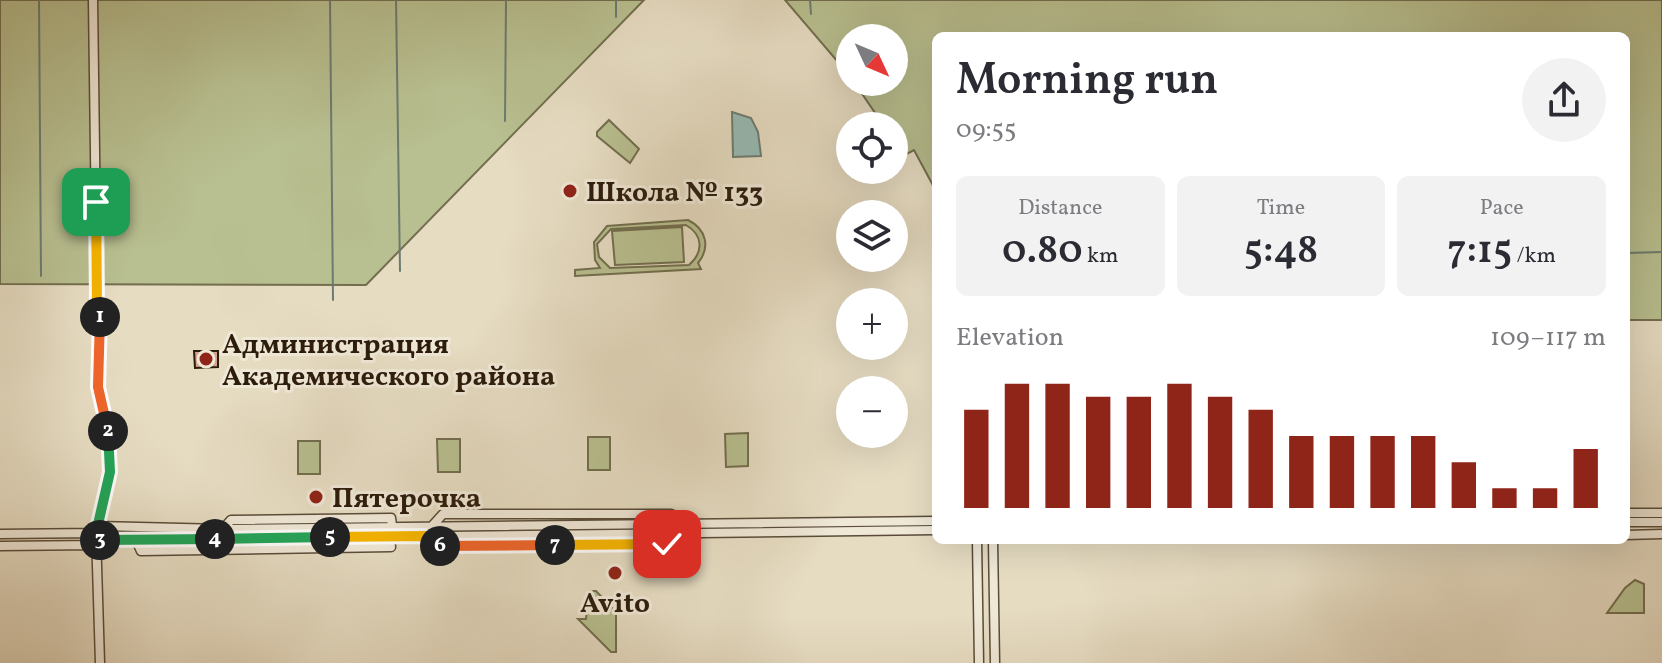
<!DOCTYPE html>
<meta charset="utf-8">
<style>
:root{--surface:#fff;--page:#f2f2f3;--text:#2b2b33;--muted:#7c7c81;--accent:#8f2418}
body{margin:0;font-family:Vollkorn,serif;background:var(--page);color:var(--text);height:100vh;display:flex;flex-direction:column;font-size:30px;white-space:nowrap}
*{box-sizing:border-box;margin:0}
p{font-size:26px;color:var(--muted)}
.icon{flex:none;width:44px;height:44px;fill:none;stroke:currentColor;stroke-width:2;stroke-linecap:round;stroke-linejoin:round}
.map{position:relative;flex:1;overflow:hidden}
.side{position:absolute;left:932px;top:32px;width:698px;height:512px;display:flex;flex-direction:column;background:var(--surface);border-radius:12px;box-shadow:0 8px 32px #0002}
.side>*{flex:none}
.needle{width:52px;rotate:134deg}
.controls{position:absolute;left:836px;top:24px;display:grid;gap:16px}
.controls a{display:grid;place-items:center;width:72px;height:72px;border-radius:50%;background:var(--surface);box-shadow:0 8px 32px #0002;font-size:40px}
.pin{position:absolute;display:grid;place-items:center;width:68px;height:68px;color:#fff;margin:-34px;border-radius:16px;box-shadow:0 4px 12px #0006}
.km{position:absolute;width:40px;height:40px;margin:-20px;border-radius:50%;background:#222;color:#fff;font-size:22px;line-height:40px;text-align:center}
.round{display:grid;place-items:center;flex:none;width:84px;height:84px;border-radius:42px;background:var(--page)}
.overview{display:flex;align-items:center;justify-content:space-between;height:136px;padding:0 24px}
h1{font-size:44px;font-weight:600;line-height:60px}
.metrics{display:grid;grid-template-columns:repeat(3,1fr);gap:12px;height:136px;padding:8px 24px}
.metrics div{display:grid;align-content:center;border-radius:12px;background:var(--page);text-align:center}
.metrics b{font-size:40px;font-weight:600}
.metrics small{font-size:22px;font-weight:400}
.metrics p{font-size:22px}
.chart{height:224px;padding:16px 24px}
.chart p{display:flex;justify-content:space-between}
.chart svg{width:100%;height:144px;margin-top:8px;stroke:var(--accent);stroke-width:6}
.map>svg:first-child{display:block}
.green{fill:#b8bf90;stroke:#726e4e;stroke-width:2;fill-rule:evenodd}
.water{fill:#96bbb5;stroke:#6c7b71;stroke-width:2}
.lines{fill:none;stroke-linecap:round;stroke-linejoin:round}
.stream{stroke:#6c7b71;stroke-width:2}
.building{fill:#d2a28c;stroke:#2c1c0b;stroke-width:2}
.minor-casing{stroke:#5a4c39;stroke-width:11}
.minor{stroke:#efe8d7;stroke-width:8}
.split-1-casing{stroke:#fff;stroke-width:16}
.split-2-casing{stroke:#fff;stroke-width:16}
.split-3-casing{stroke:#fff;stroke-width:16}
.split-4-casing{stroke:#fff;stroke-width:16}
.split-5-casing{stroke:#fff;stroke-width:16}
.split-6-casing{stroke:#fff;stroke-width:16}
.split-7-casing{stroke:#fff;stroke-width:16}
.split-8-casing{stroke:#fff;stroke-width:16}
.split-1{stroke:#f5b400;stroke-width:10}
.split-2{stroke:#f0652b;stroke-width:10}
.split-3{stroke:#22a559;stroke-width:10}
.split-4{stroke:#22a559;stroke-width:10}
.split-5{stroke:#22a559;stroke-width:10}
.split-6{stroke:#f5b400;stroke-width:10}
.split-7{stroke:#f0652b;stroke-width:10}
.split-8{stroke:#f5b400;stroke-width:10}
.poi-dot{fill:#8f2418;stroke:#efe8d7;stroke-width:3}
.labels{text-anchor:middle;stroke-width:6;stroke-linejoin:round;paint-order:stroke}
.poi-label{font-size:28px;font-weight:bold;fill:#2c1c0b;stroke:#efe8d7;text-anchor:start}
</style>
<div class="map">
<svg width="1662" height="663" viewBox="0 0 1662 663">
<rect width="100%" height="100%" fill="#e6dcc2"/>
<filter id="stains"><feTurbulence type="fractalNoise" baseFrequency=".0025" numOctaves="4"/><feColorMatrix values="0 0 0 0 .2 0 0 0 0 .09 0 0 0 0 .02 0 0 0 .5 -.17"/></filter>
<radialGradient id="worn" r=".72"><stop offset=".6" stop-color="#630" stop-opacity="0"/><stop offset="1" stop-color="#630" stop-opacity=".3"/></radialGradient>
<!-- green -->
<path class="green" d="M0 0H644L366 285 0 284Z
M785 0H1662V320H1626V36H936V191L914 150 903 156 894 142V126H884L854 82H894V38H850V76Z
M609 120 639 149 630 163 597 136V132Z
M688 220C706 229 711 247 698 263L701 269 575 276V270L600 268 595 260 594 242 607 226ZM686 225C703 235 704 252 689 265L610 268 599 257 597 244 611 229Z
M682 227 684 262 615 265 612 231Z
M748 433V466L726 467 725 434Z
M588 437H610V470H588Z
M437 439H460V472H438Z
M298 441H320V474H298Z
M1635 580 1644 584V613H1607L1625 588Z
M589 591H596L616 612V652H611L578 619H586Z"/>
<!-- water -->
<path class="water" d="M732 112 751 118 758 132 761 156 733 157Z"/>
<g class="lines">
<!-- stream -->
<path class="stream" d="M39 0 41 276
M330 0 333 300
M396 0 400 271
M616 0V17
M810 0 811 14
M1579 36V34
M505 121 506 0
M1626 253 1662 252"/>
</g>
<!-- building -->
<path class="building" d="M194 351H218V367L195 368Z"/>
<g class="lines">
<!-- minor casing -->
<g class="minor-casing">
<path id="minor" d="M93 0 97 304 102 330 98 387 108 429 110 472 96 533 100 663
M1626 513H1662
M936 521 223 529 97 526 96 540H136L936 530
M1626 522H1662
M433 525 443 514H671L672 523
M223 529 231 520 391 518 392 525
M0 534 96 533
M1626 535 1662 534
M425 536 433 546 667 544 668 534
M136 540 141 551 391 547 390 536
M977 540 979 663
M993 540 995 663
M0 546 96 545"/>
</g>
<!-- minor -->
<use href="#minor" class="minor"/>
</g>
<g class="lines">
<!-- split-1 casing -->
<g class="split-1-casing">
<path id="split-1" d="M96 202 97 304 100 317"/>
</g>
<!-- split-2 casing -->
<g class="split-2-casing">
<path id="split-2" d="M100 317 98 387 108 431"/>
</g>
<!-- split-3 casing -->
<g class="split-3-casing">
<path id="split-3" d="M100 540H96V533L110 472 108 431"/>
</g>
<!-- split-4 casing -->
<g class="split-4-casing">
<path id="split-4" d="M100 540 215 539"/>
</g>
<!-- split-5 casing -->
<g class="split-5-casing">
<path id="split-5" d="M215 539 330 537"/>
</g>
<!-- split-6 casing -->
<g class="split-6-casing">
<path id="split-6" d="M330 537 425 536 433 546H440"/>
</g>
<!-- split-7 casing -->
<g class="split-7-casing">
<path id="split-7" d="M440 546 555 545"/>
</g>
<!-- split-8 casing -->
<g class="split-8-casing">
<path id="split-8" d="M555 545 667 544"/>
</g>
<!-- split-1 -->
<use href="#split-1" class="split-1"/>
<!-- split-2 -->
<use href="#split-2" class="split-2"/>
<!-- split-3 -->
<use href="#split-3" class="split-3"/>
<!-- split-4 -->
<use href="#split-4" class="split-4"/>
<!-- split-5 -->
<use href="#split-5" class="split-5"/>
<!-- split-6 -->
<use href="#split-6" class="split-6"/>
<!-- split-7 -->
<use href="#split-7" class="split-7"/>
<!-- split-8 -->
<use href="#split-8" class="split-8"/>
</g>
<!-- markers -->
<g class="poi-dot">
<circle cx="570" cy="191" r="8"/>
<circle cx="206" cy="359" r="8"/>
<circle cx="316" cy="497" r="8"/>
<circle cx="615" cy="573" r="8"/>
</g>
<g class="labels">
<!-- poi labels -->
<g class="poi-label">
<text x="586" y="201">Школа № 133</text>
<text x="222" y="353">Администрация<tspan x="222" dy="32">Академического района</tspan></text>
<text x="332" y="507">Пятерочка</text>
<text x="615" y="612" text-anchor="middle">Avito</text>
</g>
</g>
<rect width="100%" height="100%" filter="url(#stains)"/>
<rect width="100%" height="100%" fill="url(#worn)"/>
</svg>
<div class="controls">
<a><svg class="needle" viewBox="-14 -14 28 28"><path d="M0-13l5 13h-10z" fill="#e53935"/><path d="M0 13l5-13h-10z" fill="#7c7c81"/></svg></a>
<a><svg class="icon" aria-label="locate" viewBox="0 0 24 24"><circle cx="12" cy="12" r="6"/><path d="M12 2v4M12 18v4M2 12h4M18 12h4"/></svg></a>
<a><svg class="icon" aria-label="layers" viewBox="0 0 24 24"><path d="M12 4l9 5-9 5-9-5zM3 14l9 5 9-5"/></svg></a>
<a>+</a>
<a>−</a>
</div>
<div class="pin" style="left:96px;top:202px;background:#1e9e55"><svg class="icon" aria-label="arrive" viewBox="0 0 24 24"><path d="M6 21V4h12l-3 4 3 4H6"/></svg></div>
<div class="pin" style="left:667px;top:544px;background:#d93025"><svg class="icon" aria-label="check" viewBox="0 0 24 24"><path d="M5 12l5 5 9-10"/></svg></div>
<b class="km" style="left:100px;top:317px">1</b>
<b class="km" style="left:108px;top:431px">2</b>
<b class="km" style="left:100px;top:540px">3</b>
<b class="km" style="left:215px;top:539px">4</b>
<b class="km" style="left:330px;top:537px">5</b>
<b class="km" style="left:440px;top:546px">6</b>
<b class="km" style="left:555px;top:545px">7</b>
<section class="side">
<div class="overview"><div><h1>Morning run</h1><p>09:55</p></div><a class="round"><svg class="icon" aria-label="share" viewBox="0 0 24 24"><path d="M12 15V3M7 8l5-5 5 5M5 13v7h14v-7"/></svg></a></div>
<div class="metrics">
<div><p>Distance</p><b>0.80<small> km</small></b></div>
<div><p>Time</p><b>5:48</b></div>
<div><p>Pace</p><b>7:15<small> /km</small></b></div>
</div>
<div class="chart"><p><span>Elevation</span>109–117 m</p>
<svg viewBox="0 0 160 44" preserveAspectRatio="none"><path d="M5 44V14M15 44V6M25 44V6M35 44V10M45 44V10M55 44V6M65 44V10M75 44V14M85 44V22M95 44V22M105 44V22M115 44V22M125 44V30M135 44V38M145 44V38M155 44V26"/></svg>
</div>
</section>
</div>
